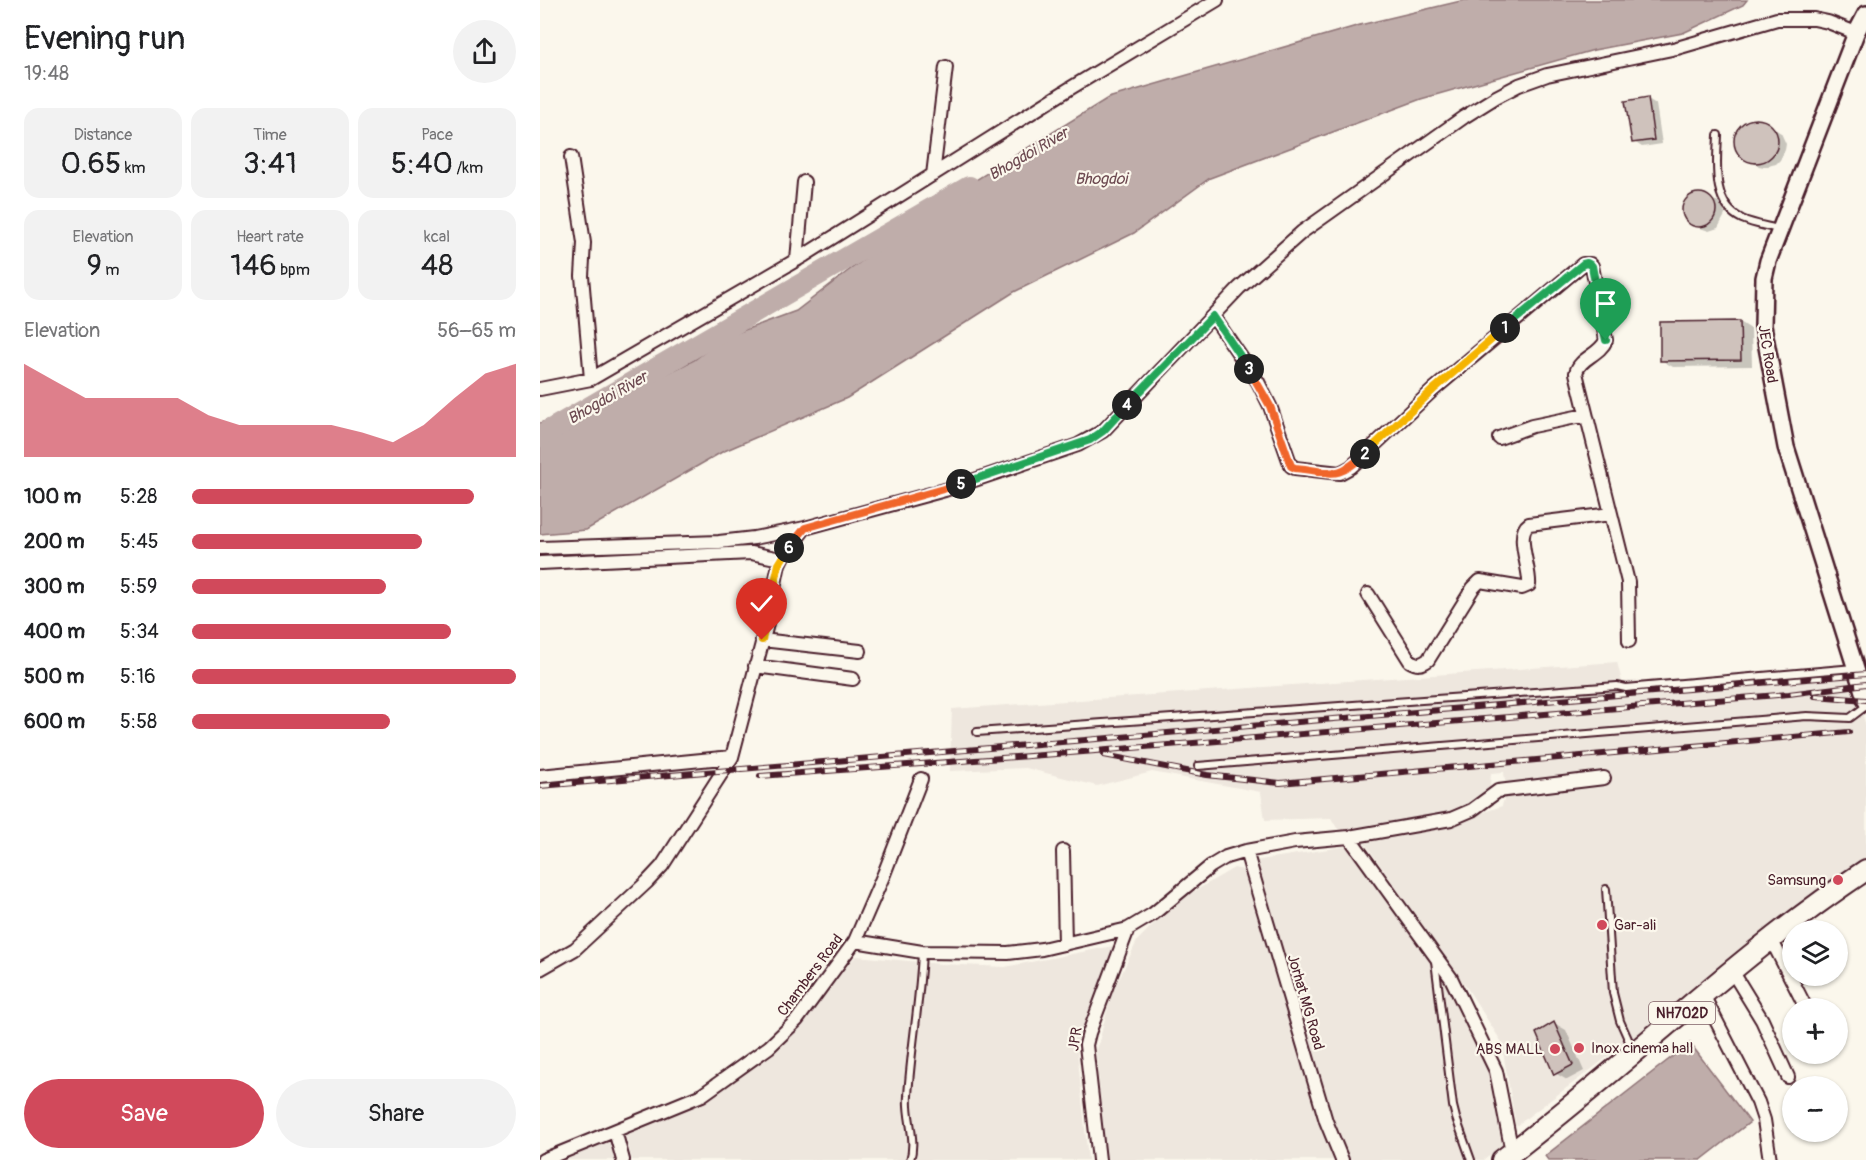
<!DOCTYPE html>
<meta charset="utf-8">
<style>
:root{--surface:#fff;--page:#f2f2f2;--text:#202124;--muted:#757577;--accent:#d1495b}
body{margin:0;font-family:Pangolin,sans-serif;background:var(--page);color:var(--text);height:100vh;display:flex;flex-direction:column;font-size:22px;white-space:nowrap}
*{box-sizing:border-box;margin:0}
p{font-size:20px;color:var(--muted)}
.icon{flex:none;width:33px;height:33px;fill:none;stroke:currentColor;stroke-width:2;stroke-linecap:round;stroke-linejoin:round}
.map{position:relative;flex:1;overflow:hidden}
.side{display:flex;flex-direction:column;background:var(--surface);width:540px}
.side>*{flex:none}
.buttons{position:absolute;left:1242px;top:920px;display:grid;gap:12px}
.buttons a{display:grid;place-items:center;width:66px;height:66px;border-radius:50%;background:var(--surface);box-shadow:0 2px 4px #0004;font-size:30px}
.pin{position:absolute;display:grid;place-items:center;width:51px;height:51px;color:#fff;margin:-62px -26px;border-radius:50% 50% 50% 0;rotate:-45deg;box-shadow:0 0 6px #0007}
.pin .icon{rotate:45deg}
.km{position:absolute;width:30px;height:30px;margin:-15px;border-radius:50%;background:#222;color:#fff;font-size:16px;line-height:30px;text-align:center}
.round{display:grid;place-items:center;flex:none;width:63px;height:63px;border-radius:32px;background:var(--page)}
.headline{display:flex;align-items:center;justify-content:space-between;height:102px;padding:0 24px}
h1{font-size:33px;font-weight:600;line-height:45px}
.metrics{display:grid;grid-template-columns:repeat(3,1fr);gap:9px;height:102px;padding:6px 24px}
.metrics div{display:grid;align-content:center;border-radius:15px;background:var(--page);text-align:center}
.metrics b{font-size:30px;font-weight:600}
.metrics small{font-size:16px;font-weight:400}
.metrics p{font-size:16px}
.chart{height:168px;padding:12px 24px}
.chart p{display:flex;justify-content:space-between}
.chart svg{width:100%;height:108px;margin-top:6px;fill:var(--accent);opacity:.7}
.primary-button{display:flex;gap:12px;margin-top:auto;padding:12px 24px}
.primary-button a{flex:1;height:69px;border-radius:36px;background:var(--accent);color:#fff;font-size:24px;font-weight:600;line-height:69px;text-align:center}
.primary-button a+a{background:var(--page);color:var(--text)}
ul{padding:0 24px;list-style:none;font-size:20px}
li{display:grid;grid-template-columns:96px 72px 1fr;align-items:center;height:45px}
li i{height:15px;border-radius:8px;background:var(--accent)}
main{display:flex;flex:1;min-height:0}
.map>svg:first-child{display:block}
.built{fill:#eee7de}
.water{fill:#bfadaa;stroke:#907477;stroke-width:1.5}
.shadow{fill:#0003}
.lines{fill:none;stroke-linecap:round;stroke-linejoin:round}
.river{stroke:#bfadaa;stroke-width:22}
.building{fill:#cfc2bc;stroke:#4a1f2b;stroke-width:1.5}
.service-casing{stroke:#4a1f2b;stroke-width:10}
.minor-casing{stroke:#4a1f2b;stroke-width:16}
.tertiary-casing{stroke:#4a1f2b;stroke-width:20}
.trunk-casing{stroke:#4a1f2b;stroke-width:24}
.service{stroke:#fbf7ec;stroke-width:6}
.minor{stroke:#fbf7ec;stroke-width:12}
.tertiary{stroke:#fbf7ec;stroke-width:15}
.trunk{stroke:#fbf7ec;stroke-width:20}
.rail-casing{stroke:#4a1f2b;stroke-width:6}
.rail{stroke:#fbf7ec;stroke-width:4;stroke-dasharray:11;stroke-linecap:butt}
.split-1-casing{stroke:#fff;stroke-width:12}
.split-2-casing{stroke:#fff;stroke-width:12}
.split-3-casing{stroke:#fff;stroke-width:12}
.split-4-casing{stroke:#fff;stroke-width:12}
.split-5-casing{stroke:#fff;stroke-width:12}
.split-6-casing{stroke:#fff;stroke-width:12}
.split-7-casing{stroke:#fff;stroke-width:12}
.split-1{stroke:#22a559;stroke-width:8}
.split-2{stroke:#f5b400;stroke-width:8}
.split-3{stroke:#f0652b;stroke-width:8}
.split-4{stroke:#22a559;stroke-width:8}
.split-5{stroke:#22a559;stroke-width:8}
.split-6{stroke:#f0652b;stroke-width:8}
.split-7{stroke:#f5b400;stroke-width:8}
.poi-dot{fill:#d1495b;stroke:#fbf7ec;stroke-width:2}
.labels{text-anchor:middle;stroke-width:4.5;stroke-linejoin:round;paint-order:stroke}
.shield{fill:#fbf7ec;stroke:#7f6065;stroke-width:1.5}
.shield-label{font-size:14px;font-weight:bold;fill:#4a1f2b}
.street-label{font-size:15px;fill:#4a1f2b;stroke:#fbf7ec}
.poi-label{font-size:15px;fill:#4a1f2b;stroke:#fbf7ec;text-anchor:end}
.water-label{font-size:16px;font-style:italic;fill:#6d4a51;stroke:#fbf7ec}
</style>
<main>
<section class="side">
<div class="headline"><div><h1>Evening run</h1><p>19:48</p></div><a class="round"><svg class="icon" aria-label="share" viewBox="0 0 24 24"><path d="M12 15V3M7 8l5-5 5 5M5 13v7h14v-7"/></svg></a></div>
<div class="metrics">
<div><p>Distance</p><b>0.65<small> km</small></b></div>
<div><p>Time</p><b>3:41</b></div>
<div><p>Pace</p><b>5:40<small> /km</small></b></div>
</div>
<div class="metrics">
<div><p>Elevation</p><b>9<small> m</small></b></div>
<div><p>Heart rate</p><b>146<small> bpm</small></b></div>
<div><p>kcal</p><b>48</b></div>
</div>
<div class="chart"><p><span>Elevation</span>56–65 m</p>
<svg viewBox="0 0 160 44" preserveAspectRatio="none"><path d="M0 44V6L10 13L20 20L30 20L40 20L50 20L60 27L70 31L80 31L90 31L100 31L110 34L120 38L130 31L140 20L150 10L160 6V44z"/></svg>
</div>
<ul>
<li><b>100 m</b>5:28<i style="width:87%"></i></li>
<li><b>200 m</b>5:45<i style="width:71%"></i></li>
<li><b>300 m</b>5:59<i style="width:60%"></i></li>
<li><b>400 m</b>5:34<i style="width:80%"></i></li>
<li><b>500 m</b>5:16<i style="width:100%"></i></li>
<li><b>600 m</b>5:58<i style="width:61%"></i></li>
</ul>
<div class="primary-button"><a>Save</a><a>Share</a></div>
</section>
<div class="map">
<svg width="1326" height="1160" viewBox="0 0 1326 1160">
<rect width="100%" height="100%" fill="#fbf7ec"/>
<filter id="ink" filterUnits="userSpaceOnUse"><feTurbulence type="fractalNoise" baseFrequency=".0167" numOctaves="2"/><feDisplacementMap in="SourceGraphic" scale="12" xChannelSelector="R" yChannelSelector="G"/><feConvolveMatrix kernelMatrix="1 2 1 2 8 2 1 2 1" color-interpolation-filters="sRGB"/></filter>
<g filter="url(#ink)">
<!-- built -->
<path class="built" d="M1077 662 1082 682 1302 667 1319 704 1326 726V862L976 1126 961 1041 927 988 824 842 905 825 962 806 966 791 964 772 951 773 950 787 908 816 802 833 797 828 791 818 725 820 721 792 612 772 557 786 486 768 410 771 412 709Z
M807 846 929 1015 954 1081 963 1145 944 1160H807L778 1080 714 861Z
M694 868 708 871 758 1052 794 1160H566L556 1053 571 996 597 941 634 903Z
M578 945 546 1017 537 1049 548 1160H92L85 1133 196 1080 233 1054 294 980 316 956 401 964 465 967Z
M69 1139 75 1160H17Z"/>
<!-- water -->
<path class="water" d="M925 0H1207L1203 5 1143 33 1054 50 881 99 670 178 594 233 474 292 307 398 182 452 46 530 0 534V423L114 380 154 360 183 338 256 311 308 271 426 186 568 98 820 25Z
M1150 1043 1210 1122 1161 1160H1008L1005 1156Z"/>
<!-- shadow -->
<path class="shadow" d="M1108 99 1116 104 1122 144 1102 147 1094 142Z
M1210 121H1222L1241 133 1246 144 1245 150 1240 160 1236 164 1224 167 1219 166 1204 158 1196 149 1195 143 1197 132 1205 123Z
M1159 194 1178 202 1184 211 1185 215 1178 228 1169 231 1160 228 1150 223 1144 215 1147 201 1154 195Z
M1200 322 1211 329 1212 366 1133 367 1121 360Z
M1014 1023 1026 1030 1044 1071 1027 1080 1015 1073Z"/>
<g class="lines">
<!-- river -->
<path class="river" d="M0 436 429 187"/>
</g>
<!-- building -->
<path class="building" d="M1108 97 1114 140 1092 143 1085 101Z
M1194 141a22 22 0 1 1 44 0a22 22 0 1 1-44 0Z
M1142 210a17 17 0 1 1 34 0a17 17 0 1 1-34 0Z
M1200 321 1201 360 1120 361V322Z
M1014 1022 1033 1065 1014 1075 996 1033Z"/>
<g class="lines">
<!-- service casing -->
<g class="service-casing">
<path id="service" d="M1178 135C1177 163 1171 204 1202 219 1213 224 1227 226 1238 229
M437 732 1077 686 1086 688 1314 668
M658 766 1267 716 1310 718 1326 706
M1066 889 1073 993 1080 1021 1093 1050
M895 961 913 1106 916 1118 931 1160
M370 1160C377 1139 366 1117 368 1096 371 1048 380 1000 382 952"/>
</g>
<!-- minor casing -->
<g class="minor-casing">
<path id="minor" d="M31 157 44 243 42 276 51 379
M393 175 406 67
M257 260 264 182
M673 316 718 382 730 406 751 466 755 468 800 473 811 467 893 390 1043 264H1050L1052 266 1066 340C1060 355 1039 358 1036 373L1088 582 1089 641
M0 389 51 379 265 255 529 89 677 0
M959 438 992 426 1046 415
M0 548 179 542 214 538 265 528 405 490 538 445 563 431 699 288 762 232 924 117 956 97 979 85 1007 75 1137 48 1237 19H1274L1288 22 1316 33
M0 563 211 553 241 559
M828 594 870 661C877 665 881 665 888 660L933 588 940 581 982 588 989 585C991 569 974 534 989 524L1071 514
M222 640 320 651
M215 666 313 679
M0 776 192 757
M809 837 911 978 956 1071 972 1152
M523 851 525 944
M706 851 786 1121 802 1160
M1231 939 1266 1008
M315 941 382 952 468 953 502 949 588 929 613 914 671 866 686 857 706 851 755 842 809 837 911 819 932 810 958 791 1064 778
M0 969 35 949 107 882 122 866 192 757 226 628 239 564 243 556 265 528
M1192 971 1222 1020 1248 1077
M1163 995 1218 1102 1224 1120 1230 1160
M75 1131 83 1160
M3 1160 162 1095 229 1047 257 1020 315 941 344 874 381 779
M559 1160 546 1045 549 1033 588 929"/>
</g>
<!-- tertiary casing -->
<g class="tertiary-casing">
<path id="tertiary" d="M1326 14 1316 33 1228 261 1224 278 1223 326 1246 447 1326 701"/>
</g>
<!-- trunk casing -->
<g class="trunk-casing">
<path id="trunk" d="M962 1160C1086 1067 1196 956 1326 870"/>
</g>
<!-- service -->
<use href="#service" class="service"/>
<!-- minor -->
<use href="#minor" class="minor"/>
<!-- tertiary -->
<use href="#tertiary" class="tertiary"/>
<!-- trunk -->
<use href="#trunk" class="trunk"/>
<!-- rail casing -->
<g class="rail-casing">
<path id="rail" d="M1275 696 1326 700
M564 755 667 775 740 783 1309 732
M220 776 543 752 1249 694 1326 684
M0 786 1326 674"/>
</g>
<!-- rail -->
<use href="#rail" class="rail"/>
</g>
</g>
<g class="lines" filter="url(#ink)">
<!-- split-1 casing -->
<g class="split-1-casing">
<path id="split-1" d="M965 328 1043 264 1047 263 1052 266 1066 340"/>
</g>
<!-- split-2 casing -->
<g class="split-2-casing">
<path id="split-2" d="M825 454 893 390 965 328"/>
</g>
<!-- split-3 casing -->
<g class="split-3-casing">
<path id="split-3" d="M709 369 730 406 751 466 755 468C792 471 795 482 825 454"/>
</g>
<!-- split-4 casing -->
<g class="split-4-casing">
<path id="split-4" d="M587 405 673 316 709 369"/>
</g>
<!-- split-5 casing -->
<g class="split-5-casing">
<path id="split-5" d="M421 484 550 440 563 431 587 405"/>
</g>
<!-- split-6 casing -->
<g class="split-6-casing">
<path id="split-6" d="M249 548 265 528 421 484"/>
</g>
<!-- split-7 casing -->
<g class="split-7-casing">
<path id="split-7" d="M222 640 239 564 249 548"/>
</g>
<!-- split-1 -->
<use href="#split-1" class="split-1"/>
<!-- split-2 -->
<use href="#split-2" class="split-2"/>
<!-- split-3 -->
<use href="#split-3" class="split-3"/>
<!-- split-4 -->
<use href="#split-4" class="split-4"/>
<!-- split-5 -->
<use href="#split-5" class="split-5"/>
<!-- split-6 -->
<use href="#split-6" class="split-6"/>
<!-- split-7 -->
<use href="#split-7" class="split-7"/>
</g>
<!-- markers -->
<g class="poi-dot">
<circle cx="1298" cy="880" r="6"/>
<circle cx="1062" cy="925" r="6"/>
<circle cx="1039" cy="1048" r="6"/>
<circle cx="1015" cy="1049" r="6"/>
</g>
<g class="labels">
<!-- shield labels -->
<rect class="shield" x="1109" y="1002" width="66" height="22" rx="4.5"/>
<g class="shield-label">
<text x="1142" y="1018">NH702D</text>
</g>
<!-- street labels -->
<g class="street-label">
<text transform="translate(1228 354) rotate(81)" y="5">JEC Road</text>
<text transform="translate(270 975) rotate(-53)" y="5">Chambers Road</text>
<text transform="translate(766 1002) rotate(74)" y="5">Jorhat MG Road</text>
<text transform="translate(535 1039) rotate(-81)" y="5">JPR</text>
</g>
<!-- poi labels -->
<g class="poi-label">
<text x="1286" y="885">Samsung</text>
<text x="1074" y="930" text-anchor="start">Gar-ali</text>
<text x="1051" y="1053" text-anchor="start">Inox cinema hall</text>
<text x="1003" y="1054">ABS MALL</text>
</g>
<!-- water labels -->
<g class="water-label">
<text transform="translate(488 153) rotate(-30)" y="6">Bhogdoi River</text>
<text x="561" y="184">Bhogdoi</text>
<text transform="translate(67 397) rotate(-30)" y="6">Bhogdoi River</text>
</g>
</g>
</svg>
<div class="buttons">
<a><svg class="icon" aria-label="layers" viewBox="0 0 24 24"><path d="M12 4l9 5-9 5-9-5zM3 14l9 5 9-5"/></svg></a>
<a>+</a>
<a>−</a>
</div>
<div class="pin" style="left:1066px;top:340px;background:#1e9e55"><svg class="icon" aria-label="arrive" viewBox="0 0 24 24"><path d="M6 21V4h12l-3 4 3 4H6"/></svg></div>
<div class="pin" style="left:222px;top:640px;background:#d93025"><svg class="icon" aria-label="check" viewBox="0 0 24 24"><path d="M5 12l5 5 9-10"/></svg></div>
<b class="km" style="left:965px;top:328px">1</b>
<b class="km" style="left:825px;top:454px">2</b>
<b class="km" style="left:709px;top:369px">3</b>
<b class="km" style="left:587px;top:405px">4</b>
<b class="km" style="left:421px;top:484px">5</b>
<b class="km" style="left:249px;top:548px">6</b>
</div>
</main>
